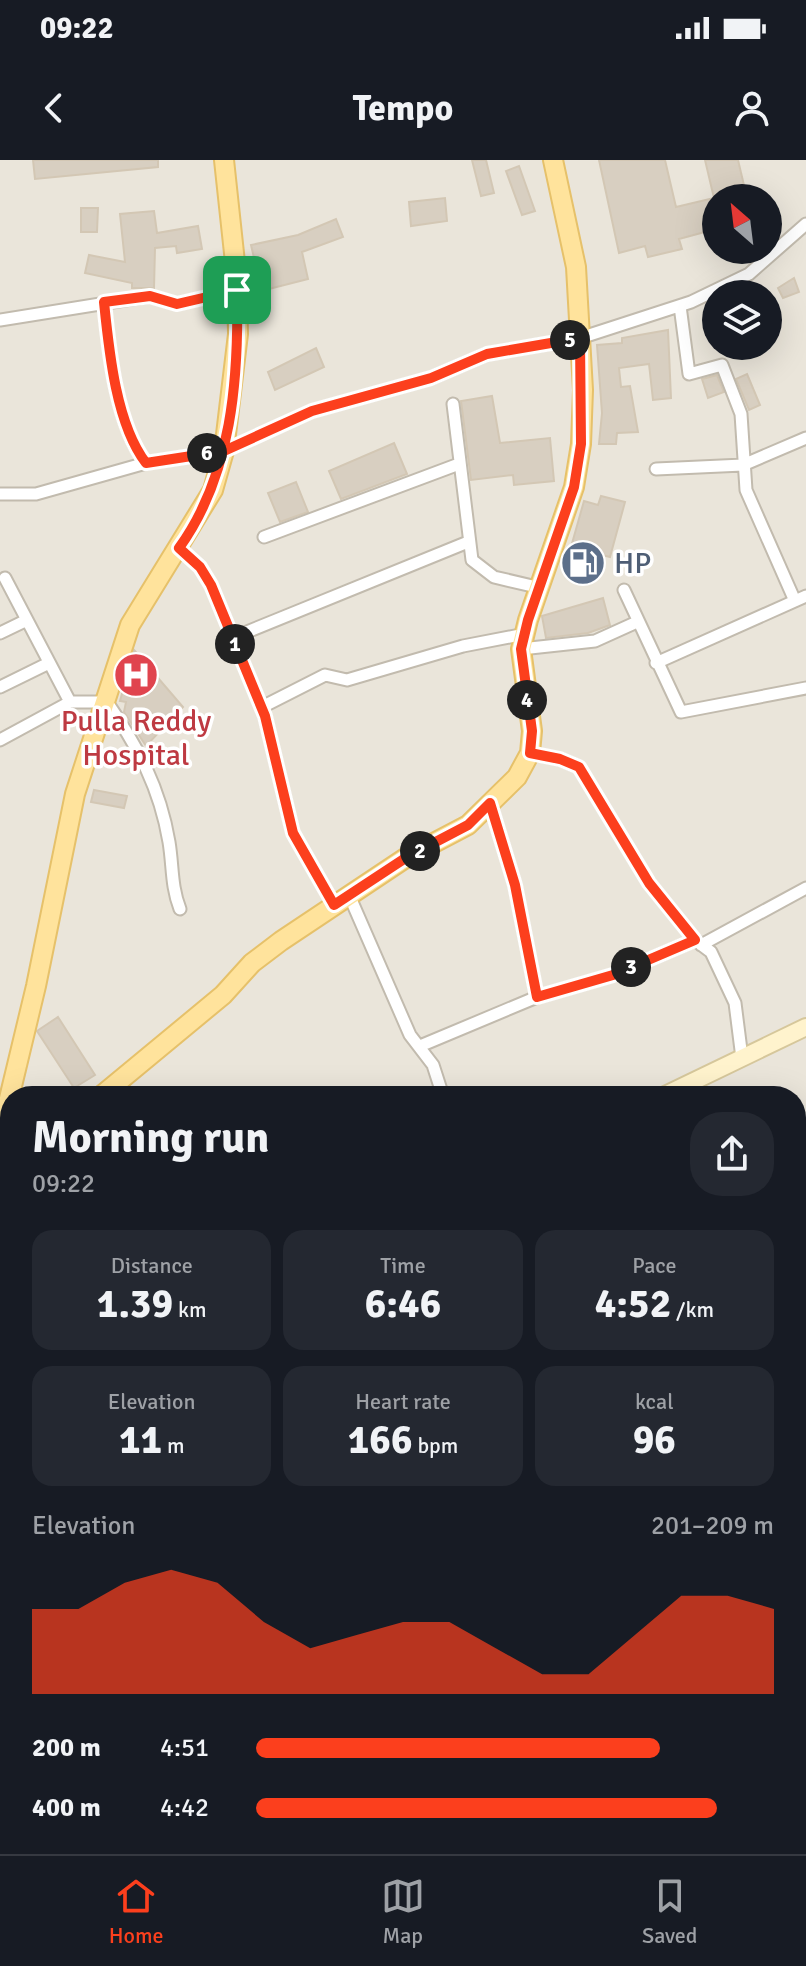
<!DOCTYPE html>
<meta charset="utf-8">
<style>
:root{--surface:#171b24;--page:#242831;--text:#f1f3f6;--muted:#9ea1a6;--line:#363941;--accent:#fc3f1d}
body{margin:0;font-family:Signika,sans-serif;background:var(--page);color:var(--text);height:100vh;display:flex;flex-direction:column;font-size:30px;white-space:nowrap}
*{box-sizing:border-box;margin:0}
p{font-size:26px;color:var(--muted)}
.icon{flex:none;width:44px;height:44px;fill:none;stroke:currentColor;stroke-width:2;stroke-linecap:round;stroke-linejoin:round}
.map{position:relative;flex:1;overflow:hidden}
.details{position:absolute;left:0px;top:926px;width:806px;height:768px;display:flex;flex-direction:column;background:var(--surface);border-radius:32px 32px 0 0;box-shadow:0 8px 32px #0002}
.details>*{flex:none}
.needle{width:52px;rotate:332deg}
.buttons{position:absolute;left:702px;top:24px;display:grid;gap:16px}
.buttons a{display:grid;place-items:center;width:80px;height:80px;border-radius:50%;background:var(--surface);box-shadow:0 8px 32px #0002;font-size:40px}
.pin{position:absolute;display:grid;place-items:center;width:68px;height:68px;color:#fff;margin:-34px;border-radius:16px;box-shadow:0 4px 12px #0006}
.km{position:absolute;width:40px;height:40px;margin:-20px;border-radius:50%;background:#222;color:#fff;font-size:22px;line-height:40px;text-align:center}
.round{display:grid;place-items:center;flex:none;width:84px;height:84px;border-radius:32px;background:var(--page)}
.summary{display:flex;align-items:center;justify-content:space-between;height:136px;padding:0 32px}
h1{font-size:44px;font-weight:700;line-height:60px}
.stats{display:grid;grid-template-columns:repeat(3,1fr);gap:12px;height:136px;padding:8px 32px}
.stats div{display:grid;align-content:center;border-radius:20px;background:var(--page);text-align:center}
.stats b{font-size:40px;font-weight:700}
.stats small{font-size:22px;font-weight:400}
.stats p{font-size:22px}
.chart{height:224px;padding:16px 32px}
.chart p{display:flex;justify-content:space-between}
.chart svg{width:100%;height:144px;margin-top:8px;fill:var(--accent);opacity:.7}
ul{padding:0 32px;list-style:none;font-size:26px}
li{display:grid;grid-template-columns:128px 96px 1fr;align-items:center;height:60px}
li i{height:20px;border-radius:10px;background:var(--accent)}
.status{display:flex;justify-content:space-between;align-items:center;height:56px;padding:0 40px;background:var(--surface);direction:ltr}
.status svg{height:22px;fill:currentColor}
header{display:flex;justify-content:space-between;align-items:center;height:104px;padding:0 32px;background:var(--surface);font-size:36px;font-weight:700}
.menu{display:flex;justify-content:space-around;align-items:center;height:112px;border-top:2px solid var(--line);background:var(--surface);font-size:22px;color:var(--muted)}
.menu a{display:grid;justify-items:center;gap:4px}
.menu .on{color:var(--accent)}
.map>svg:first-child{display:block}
.residential{fill:#eae5da;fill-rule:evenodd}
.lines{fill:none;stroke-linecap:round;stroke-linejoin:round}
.river{stroke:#a9d4f2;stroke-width:22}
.building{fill:#d8cfc1;stroke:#d3c7b4;stroke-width:2}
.street-casing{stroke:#c2bbae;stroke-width:15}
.secondary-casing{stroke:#d6c79b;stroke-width:20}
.primary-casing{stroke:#e6c16a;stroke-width:22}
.street{stroke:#fff;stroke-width:11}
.secondary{stroke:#fff3cd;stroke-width:16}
.primary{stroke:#ffe39c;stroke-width:18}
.route-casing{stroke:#fff;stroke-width:16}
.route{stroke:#fc3f1d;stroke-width:10}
.labels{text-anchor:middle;stroke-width:7;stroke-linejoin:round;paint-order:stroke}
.service-label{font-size:30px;fill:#4e5e75;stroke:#fff;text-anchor:start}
.health-label{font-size:30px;fill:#be3a42;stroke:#fff}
</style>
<div class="status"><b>09:22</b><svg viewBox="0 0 49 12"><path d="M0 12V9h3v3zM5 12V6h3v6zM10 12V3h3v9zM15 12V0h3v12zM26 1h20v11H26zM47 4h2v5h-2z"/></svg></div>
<header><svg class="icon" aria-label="back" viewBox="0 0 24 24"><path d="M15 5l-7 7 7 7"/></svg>Tempo<svg class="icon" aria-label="person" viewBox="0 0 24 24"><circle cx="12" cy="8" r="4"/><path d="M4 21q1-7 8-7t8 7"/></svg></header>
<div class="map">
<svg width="806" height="1694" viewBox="0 0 806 1694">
<rect width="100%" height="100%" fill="#f6f3ec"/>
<!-- residential -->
<path class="residential" d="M0 0H806V1694H0ZM716 38H768V90H716ZM716 134H768V186H716ZM10 936H796V1684H10Z"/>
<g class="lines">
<!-- river -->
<path class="river" d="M796 1068 806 1066
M692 1684 693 1694"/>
</g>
<!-- building -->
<path class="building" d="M33 0H158V7L35 19Z
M472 0H486L494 33 481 36Z
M599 0H665L676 47 714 38 705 0H738L747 38H716V69L679 79 682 89 648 97 645 86 619 93Z
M519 6 535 51 522 55 506 11Z
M445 38 447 61 411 66 409 42Z
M81 48H98L97 72H81Z
M154 51 157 73 198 66 202 89 177 93 176 86 155 88 154 128H132V123L85 113 89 95 125 102 120 54Z
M336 59 343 77 302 92 308 119 257 132 250 104 255 102 251 85 298 75Z
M794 118 799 132 783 138 778 128Z
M668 170 671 238 653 240 649 204 619 208 621 227 630 226 638 272 617 273 616 284H599L602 253 597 185 622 183V178Z
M316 188 324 207 275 230 268 212Z
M747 214 760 245 749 250 736 219Z
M717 215 724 232 708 238 702 219Z
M492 236 500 283 550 278 554 321 514 325 513 315 471 320 461 241Z
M394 283 407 314 341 339 329 311Z
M296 322 308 352 280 362 268 333Z
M601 336 625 342 610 397 571 387 584 341 598 345Z
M603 438 610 465 588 473 546 478 542 456Z
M134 490 183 547 146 586 124 552 126 542 120 541Z
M94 630 127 636 124 648 91 642Z
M58 857 95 915 74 928 37 871Z"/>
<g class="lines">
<!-- street casing -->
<g class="street-casing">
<path id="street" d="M104 142C109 190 116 265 146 303
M680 146 689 214 722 205 741 254 746 330 795 441
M0 160 150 136 177 144 237 130
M453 244 472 400 494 417 541 428
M656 309 743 305 806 278
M0 334H36L146 303 224 291 312 251 431 218 487 194 580 178 691 142 749 114 806 64
M264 377 459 304
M179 388 200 407 211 425 265 556 293 673 334 745
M5 418 70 542
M624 430 681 552 806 528
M0 473 27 460
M232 478 468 382
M521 489 595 481 637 462
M656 503 806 436
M0 527 49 503
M262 547 325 515 347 520 463 486 525 474
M0 580 70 542H107C138 587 160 628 169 682 173 706 171 726 180 749
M530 593 560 599 579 607 649 723 695 780 711 792 735 843 742 898
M490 643 515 725 537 837
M349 735 410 875 433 905 443 936
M701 785 806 728
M420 886 537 837 613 815 695 780"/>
</g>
<!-- secondary casing -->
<g class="secondary-casing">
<path id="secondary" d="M663 936 806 867
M0 1161 10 1157
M796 1211 806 1236
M0 1397 10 1396
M0 1591 10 1585
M796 1638 806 1640"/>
</g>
<!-- primary casing -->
<g class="primary-casing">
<path id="primary" d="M101 936 223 835 252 803 281 781 407 697 468 665 517 617 530 593 532 571 521 489 528 460 574 327 581 284 583 230 576 107 553 0
M0 976 36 826 75 634 130 465 213 330 224 291 238 174 237 121 224 0
M0 1021 10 1012
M0 1264 10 1345
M138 1684 142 1694"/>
</g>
<!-- street -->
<use href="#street" class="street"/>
<!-- secondary -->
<use href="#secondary" class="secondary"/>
<!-- primary -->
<use href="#primary" class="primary"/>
</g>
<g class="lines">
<!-- route casing -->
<g class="route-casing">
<path id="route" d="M237 130C239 218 232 315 179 388L200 407 211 425 265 556 293 673 334 745 407 697 468 665 490 643 515 725 537 837 613 815 695 780 649 723 579 607 560 599 530 593 532 571 521 489 528 460 574 327 581 284 580 178 487 194 431 218 312 251 224 291 146 303C116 264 109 191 104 142L150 136 177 144 237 130"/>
</g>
<!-- route -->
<use href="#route" class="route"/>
</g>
<!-- icons -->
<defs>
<g id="fuel-disc" transform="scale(2.3)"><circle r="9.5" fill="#5c6f8a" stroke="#fff"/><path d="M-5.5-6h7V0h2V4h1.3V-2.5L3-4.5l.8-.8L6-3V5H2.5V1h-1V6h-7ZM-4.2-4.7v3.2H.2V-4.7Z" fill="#fff"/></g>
<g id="hospital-disc" transform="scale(2.3)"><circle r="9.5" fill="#e0444e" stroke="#fff"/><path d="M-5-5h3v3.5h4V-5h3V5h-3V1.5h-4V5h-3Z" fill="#fff"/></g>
</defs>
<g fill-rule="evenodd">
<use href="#fuel-disc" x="583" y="403"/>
<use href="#hospital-disc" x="136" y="515"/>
</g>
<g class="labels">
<!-- service labels -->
<g class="service-label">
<text x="614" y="413">HP</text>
</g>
<!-- health labels -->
<g class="health-label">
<text x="136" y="571">Pulla Reddy<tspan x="136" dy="34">Hospital</tspan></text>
</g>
</g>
</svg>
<div class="buttons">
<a><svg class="needle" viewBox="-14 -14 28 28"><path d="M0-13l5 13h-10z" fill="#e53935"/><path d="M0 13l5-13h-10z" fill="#9ea1a6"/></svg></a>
<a><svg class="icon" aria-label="layers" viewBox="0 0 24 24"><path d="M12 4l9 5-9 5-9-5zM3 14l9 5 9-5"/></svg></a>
</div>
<div class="pin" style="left:237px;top:130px;background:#1e9e55"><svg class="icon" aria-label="arrive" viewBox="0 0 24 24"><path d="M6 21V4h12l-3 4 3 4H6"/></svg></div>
<b class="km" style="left:235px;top:484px">1</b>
<b class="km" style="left:420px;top:691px">2</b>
<b class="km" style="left:631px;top:807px">3</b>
<b class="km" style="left:527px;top:540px">4</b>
<b class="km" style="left:570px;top:180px">5</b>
<b class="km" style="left:207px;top:293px">6</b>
<section class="details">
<div class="summary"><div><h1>Morning run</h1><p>09:22</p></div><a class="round"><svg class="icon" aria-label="share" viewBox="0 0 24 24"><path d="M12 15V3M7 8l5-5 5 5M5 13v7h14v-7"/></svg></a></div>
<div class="stats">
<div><p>Distance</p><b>1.39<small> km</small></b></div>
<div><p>Time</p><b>6:46</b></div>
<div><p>Pace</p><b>4:52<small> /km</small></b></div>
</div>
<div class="stats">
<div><p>Elevation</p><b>11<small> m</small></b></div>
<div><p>Heart rate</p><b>166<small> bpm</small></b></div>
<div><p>kcal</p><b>96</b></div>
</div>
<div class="chart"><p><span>Elevation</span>201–209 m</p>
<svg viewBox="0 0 160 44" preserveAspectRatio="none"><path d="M0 44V18L10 18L20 10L30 6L40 10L50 22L60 30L70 26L80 22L90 22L100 30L110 38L120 38L130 26L140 14L150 14L160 18V44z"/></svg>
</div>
<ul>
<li><b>200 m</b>4:51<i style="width:78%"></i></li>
<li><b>400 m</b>4:42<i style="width:89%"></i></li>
</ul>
</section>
</div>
<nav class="menu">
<a class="on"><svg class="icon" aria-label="home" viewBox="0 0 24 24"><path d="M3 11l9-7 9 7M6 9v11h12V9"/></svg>Home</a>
<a><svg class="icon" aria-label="map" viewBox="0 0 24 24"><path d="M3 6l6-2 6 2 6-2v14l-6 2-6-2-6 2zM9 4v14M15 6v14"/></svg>Map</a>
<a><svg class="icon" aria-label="saved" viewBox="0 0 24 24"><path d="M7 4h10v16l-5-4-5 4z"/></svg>Saved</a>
</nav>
